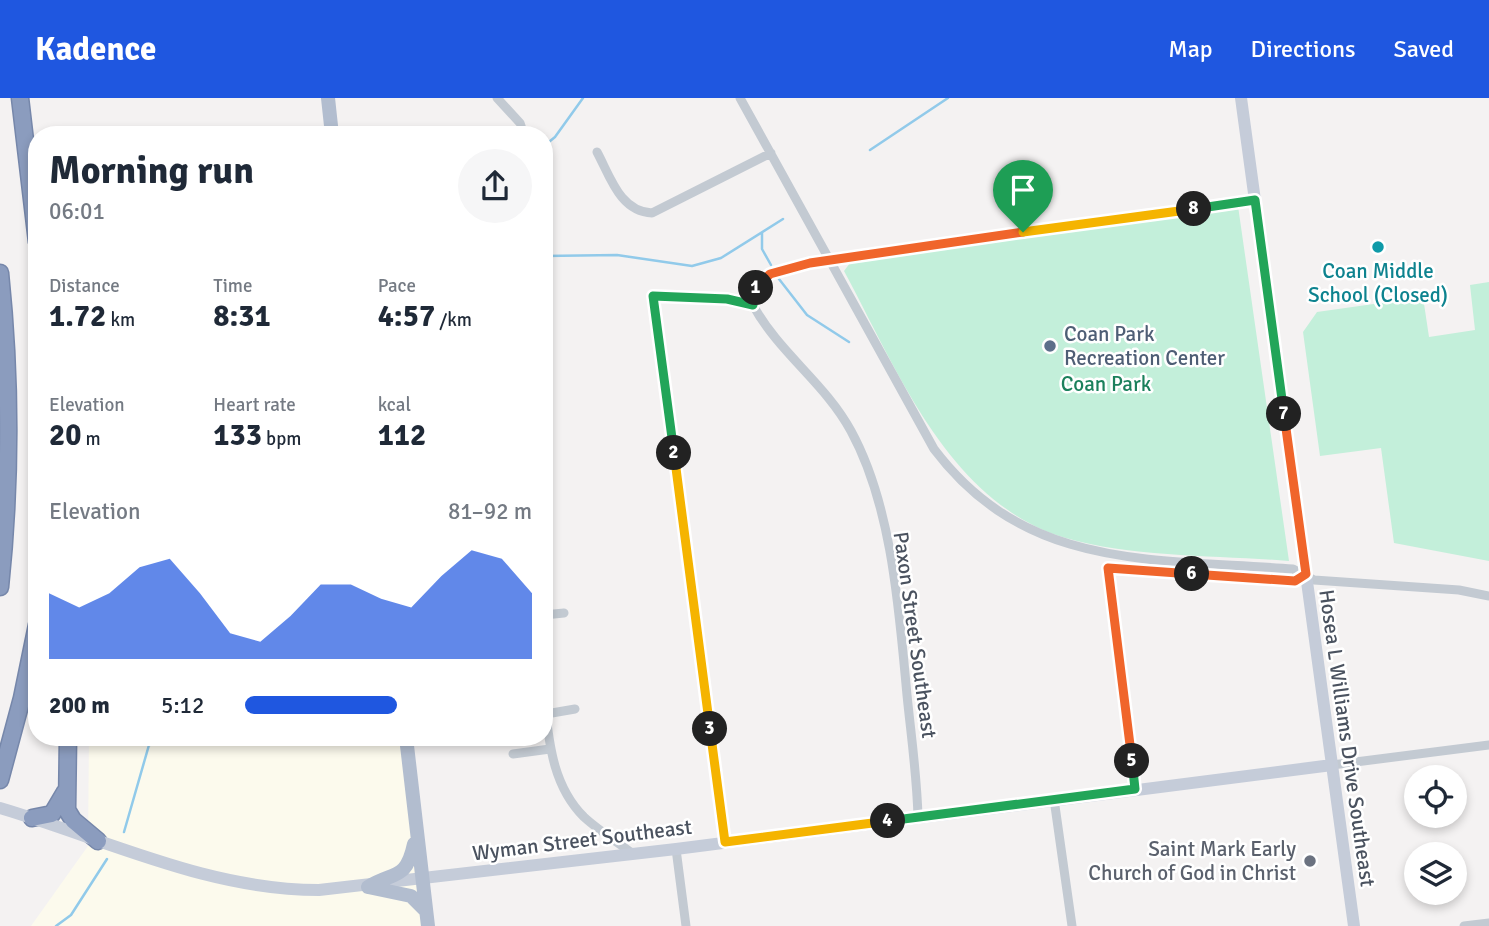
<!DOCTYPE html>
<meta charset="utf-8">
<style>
:root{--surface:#fff;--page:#f6f6f7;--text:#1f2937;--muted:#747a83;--accent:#1f57e0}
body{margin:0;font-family:Signika,sans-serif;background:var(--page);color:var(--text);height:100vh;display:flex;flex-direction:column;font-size:26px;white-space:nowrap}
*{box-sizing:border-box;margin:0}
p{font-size:23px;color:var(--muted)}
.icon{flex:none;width:38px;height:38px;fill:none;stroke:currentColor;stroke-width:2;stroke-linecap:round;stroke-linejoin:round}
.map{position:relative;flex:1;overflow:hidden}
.side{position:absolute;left:28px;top:28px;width:525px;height:620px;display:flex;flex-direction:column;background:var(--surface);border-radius:28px;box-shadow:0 4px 10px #0003}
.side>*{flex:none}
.fabs{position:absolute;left:1404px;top:667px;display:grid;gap:14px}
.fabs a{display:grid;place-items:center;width:63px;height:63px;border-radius:50%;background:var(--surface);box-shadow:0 4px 10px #0003;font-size:35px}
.pin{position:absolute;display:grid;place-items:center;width:60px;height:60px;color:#fff;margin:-72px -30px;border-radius:50% 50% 50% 0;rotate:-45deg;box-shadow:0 0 7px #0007}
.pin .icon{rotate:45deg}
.km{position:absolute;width:35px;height:35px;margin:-18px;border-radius:50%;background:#222;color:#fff;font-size:19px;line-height:35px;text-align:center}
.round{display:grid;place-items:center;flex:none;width:74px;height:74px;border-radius:37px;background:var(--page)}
.head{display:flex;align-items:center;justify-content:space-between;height:119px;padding:0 21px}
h1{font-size:38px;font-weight:700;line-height:52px}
.figures{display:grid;grid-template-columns:repeat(3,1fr);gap:10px;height:119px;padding:7px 21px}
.figures div{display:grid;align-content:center}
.figures b{font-size:30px;font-weight:700}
.figures small{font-size:19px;font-weight:400}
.figures p{font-size:19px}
.chart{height:196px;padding:14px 21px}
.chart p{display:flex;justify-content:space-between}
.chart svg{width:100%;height:126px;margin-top:7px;fill:var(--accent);opacity:.7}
ul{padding:0 21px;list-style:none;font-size:23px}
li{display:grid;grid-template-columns:112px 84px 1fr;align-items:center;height:52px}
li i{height:18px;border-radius:9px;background:var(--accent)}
header{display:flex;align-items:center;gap:42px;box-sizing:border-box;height:98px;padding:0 35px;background:var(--accent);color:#fff}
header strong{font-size:33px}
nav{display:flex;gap:38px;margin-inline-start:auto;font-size:24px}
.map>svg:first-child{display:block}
.commercial{fill:#fcfaed}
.park{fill:#c3efda}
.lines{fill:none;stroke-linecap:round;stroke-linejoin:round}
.stream{stroke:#91caea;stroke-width:2.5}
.highway-casing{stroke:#7687aa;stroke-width:19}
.street{stroke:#c3cad2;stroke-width:9}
.secondary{stroke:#c5ccd9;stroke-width:12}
.primary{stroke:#b2bdcf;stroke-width:14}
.highway{stroke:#8b9cbe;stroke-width:16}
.split-1-casing{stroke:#fff;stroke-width:14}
.split-2-casing{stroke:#fff;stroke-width:14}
.split-3-casing{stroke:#fff;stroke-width:14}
.split-4-casing{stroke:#fff;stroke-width:14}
.split-5-casing{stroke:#fff;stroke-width:14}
.split-6-casing{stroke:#fff;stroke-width:14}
.split-7-casing{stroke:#fff;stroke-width:14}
.split-8-casing{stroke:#fff;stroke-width:14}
.split-9-casing{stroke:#fff;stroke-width:14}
.split-1{stroke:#f0652b;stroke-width:9}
.split-2{stroke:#22a559;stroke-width:9}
.split-3{stroke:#f5b400;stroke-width:9}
.split-4{stroke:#f5b400;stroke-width:9}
.split-5{stroke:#22a559;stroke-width:9}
.split-6{stroke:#f0652b;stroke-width:9}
.split-7{stroke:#f0652b;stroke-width:9}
.split-8{stroke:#22a559;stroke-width:9}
.split-9{stroke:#f5b400;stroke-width:9}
.culture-dot{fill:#0f9aa8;stroke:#fff;stroke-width:2.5}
.service-dot{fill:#5c6f8a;stroke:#fff;stroke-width:2.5}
.worship-dot{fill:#6b7280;stroke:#fff;stroke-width:2.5}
.labels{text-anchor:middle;stroke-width:5;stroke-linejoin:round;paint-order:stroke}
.culture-label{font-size:21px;fill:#0d838f;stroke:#fff}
.service-label{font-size:21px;fill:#4e5e75;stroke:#fff;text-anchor:start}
.park-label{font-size:21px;fill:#1b805c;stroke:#fff}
.street-label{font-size:21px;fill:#4a525f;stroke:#fff}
.worship-label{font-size:21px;fill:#5b616d;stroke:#fff;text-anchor:end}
</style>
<header>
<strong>Kadence</strong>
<nav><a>Map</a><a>Directions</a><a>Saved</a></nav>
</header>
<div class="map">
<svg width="1489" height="828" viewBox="0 0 1489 828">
<rect width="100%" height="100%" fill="#f4f2f2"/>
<!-- commercial -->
<path class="commercial" d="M89 639H409L433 828H31L88 748Z"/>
<!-- park -->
<path class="park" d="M1238 108 1289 463C1218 457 1134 460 1066 440 949 406 897 271 844 173L850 165Z
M1489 184V463L1394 445 1381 350 1320 358 1303 234 1317 214 1423 199 1429 239 1475 232 1470 187Z"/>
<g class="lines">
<!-- stream -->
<path class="stream" d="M544 48 555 39 583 0
M870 52 948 0
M762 135V151L771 167
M544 158 617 157 692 168 721 160 783 121
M779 181 807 217 849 244
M124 734 149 647 220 639
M56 828 71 817 107 761"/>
<!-- highway casing -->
<g class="highway-casing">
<path id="highway" d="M20 0 37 144
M0 175C11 281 11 384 0 489
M68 639 67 712 73 722 98 743
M0 682 22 600 37 527
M32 720 52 716 65 694"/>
</g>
<!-- street -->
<path class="street" d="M497 0 520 25 524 37
M740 0 934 351C1027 474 1155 460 1293 471L1314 482 1459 492 1489 498
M597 54C610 78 620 114 652 115L771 55
M753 207C756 172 781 172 810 165L1255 102
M544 517 564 515
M544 601C549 643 552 687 584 719 598 732 617 744 632 755
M546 616 575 611
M513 656 550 651
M1332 667 1489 647
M1135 691 1108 470 1295 483 1306 476
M1054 701 1072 828
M725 744 653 198 727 201 753 207C779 255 825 285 851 333 892 408 899 512 907 597 911 637 917 678 918 719
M676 751 686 828
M1464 828 1489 825"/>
<!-- secondary -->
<path class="secondary" d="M1241 0 1354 828
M0 710C105 741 207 792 319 792L676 751 1332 667"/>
<!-- primary -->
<path class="primary" d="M328 0 332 37
M406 639 428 828
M368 789C394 773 406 783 414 746
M368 789 411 798 426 813"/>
<!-- highway -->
<use href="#highway" class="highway"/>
</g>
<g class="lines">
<!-- split-1 casing -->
<g class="split-1-casing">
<path id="split-1" d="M756 190 770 176 810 165 1023 134"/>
</g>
<!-- split-2 casing -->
<g class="split-2-casing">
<path id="split-2" d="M674 355 653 198 727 201 753 207 756 190"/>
</g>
<!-- split-3 casing -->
<g class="split-3-casing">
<path id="split-3" d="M674 355 710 631"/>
</g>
<!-- split-4 casing -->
<g class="split-4-casing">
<path id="split-4" d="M710 631 725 744 888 723"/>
</g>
<!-- split-5 casing -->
<g class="split-5-casing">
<path id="split-5" d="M888 723 1135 691 1132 663"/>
</g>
<!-- split-6 casing -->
<g class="split-6-casing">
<path id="split-6" d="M1132 663 1108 470 1192 476"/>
</g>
<!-- split-7 casing -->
<g class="split-7-casing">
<path id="split-7" d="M1192 476 1295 483 1306 476 1284 316"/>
</g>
<!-- split-8 casing -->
<g class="split-8-casing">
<path id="split-8" d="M1194 111 1255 102 1284 316"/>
</g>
<!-- split-9 casing -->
<g class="split-9-casing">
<path id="split-9" d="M1023 134 1194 111"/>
</g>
<!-- split-1 -->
<use href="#split-1" class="split-1"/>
<!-- split-2 -->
<use href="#split-2" class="split-2"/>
<!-- split-3 -->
<use href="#split-3" class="split-3"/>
<!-- split-4 -->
<use href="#split-4" class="split-4"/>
<!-- split-5 -->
<use href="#split-5" class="split-5"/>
<!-- split-6 -->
<use href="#split-6" class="split-6"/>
<!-- split-7 -->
<use href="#split-7" class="split-7"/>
<!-- split-8 -->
<use href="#split-8" class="split-8"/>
<!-- split-9 -->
<use href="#split-9" class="split-9"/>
</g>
<!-- markers -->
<circle class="culture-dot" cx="1378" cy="149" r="7"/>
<circle class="service-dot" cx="1050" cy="248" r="7"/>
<circle class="worship-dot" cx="1310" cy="763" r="7"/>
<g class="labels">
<!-- culture labels -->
<g class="culture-label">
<text x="1378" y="180">Coan Middle<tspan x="1378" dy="24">School (Closed)</tspan></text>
</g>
<!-- service labels -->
<g class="service-label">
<text x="1064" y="243">Coan Park<tspan x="1064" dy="24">Recreation Center</tspan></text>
</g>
<!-- park labels -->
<g class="park-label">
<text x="1106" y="293">Coan Park</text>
</g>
<!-- street labels -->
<g class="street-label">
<text transform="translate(915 537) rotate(82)" y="7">Paxon Street Southeast</text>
<text transform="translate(1347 640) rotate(82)" y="7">Hosea L Williams Drive Southeast</text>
<text transform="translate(582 742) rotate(-7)" y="7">Wyman Street Southeast</text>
</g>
<!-- worship labels -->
<g class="worship-label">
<text x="1296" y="758">Saint Mark Early<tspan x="1296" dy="24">Church of God in Christ</tspan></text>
</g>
</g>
</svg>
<div class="fabs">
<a><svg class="icon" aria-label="locate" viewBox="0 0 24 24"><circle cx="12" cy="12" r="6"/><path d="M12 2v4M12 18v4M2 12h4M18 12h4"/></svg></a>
<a><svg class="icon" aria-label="layers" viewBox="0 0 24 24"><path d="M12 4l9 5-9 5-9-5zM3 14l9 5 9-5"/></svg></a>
</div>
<div class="pin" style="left:1023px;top:134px;background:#1e9e55"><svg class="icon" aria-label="arrive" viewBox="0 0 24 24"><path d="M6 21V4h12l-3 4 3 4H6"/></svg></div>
<b class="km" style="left:756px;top:190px">1</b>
<b class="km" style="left:674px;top:355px">2</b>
<b class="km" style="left:710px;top:631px">3</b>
<b class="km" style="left:888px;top:723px">4</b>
<b class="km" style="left:1132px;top:663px">5</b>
<b class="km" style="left:1192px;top:476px">6</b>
<b class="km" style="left:1284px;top:316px">7</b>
<b class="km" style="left:1194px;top:111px">8</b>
<section class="side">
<div class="head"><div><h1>Morning run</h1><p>06:01</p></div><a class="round"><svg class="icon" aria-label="share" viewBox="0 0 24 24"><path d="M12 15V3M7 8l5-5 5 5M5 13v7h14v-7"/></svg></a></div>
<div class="figures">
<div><p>Distance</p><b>1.72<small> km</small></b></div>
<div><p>Time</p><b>8:31</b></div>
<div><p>Pace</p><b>4:57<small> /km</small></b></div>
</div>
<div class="figures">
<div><p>Elevation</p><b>20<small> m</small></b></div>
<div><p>Heart rate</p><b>133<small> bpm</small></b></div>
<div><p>kcal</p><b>112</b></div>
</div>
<div class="chart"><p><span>Elevation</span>81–92 m</p>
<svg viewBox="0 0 160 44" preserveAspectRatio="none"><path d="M0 44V21L10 26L20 21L30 12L40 9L50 21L60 35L70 38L80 29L90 18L100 18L110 23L120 26L130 15L140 6L150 9L160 21V44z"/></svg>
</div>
<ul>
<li><b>200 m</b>5:12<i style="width:53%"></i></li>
</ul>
</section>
</div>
